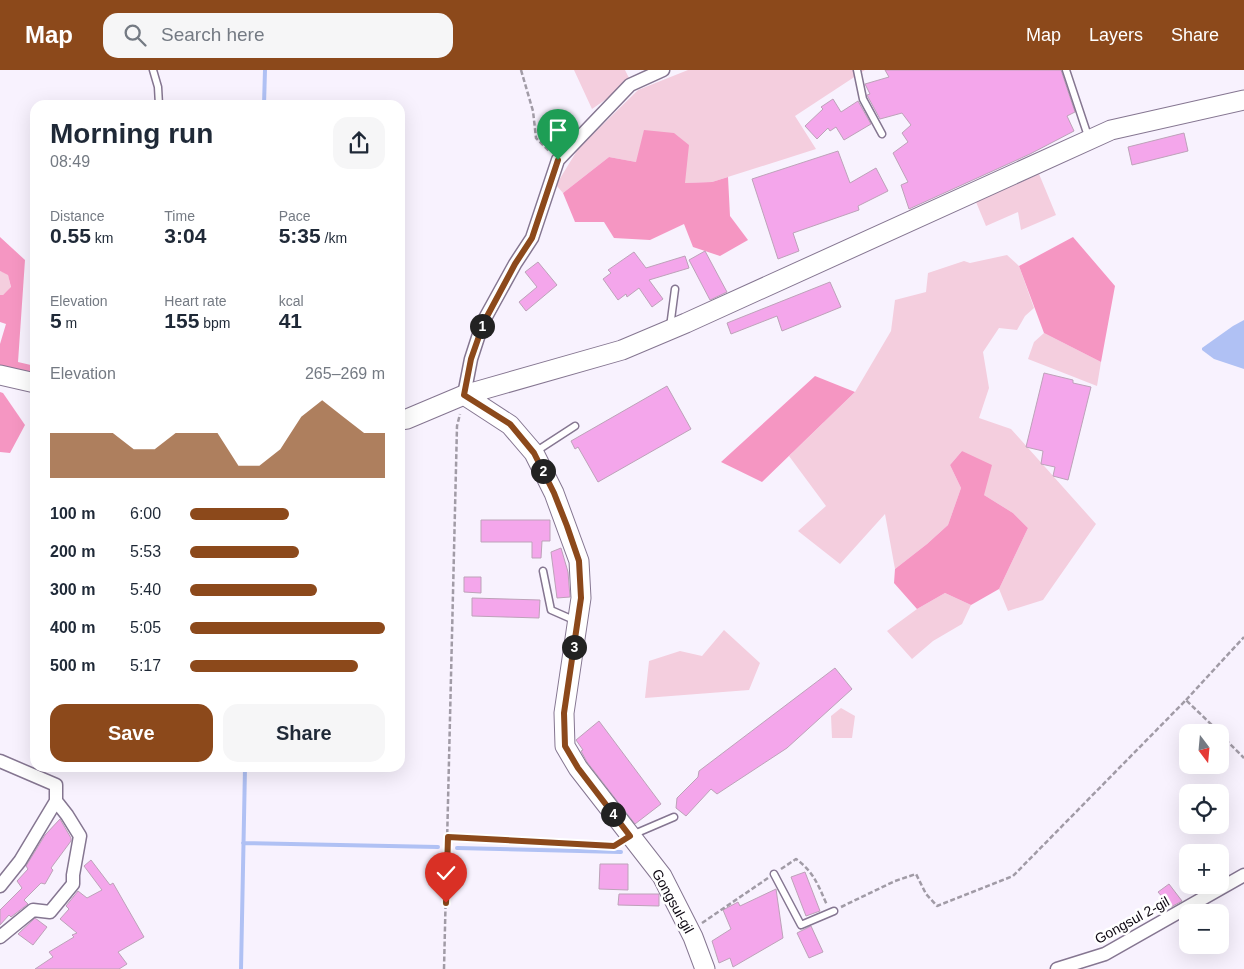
<!DOCTYPE html>
<meta charset="utf-8">
<style>
:root{--surface:#fff;--page:#f6f6f7;--text:#1f2937;--muted:#747a83;--accent:#8c491b}
body{margin:0;font-family:Arial,sans-serif;background:var(--page);color:var(--text);height:100vh;display:flex;flex-direction:column;font-size:19px;white-space:nowrap}
*{box-sizing:border-box;margin:0}
p{font-size:16px;color:var(--muted)}
.icon{flex:none;width:28px;height:28px;fill:none;stroke:currentColor;stroke-width:2;stroke-linecap:round;stroke-linejoin:round}
.map{position:relative;flex:1;overflow:hidden}
.drawer{position:absolute;left:30px;top:30px;width:375px;height:672px;display:flex;flex-direction:column;background:var(--surface);border-radius:15px;box-shadow:0 5px 20px #0002}
.drawer>*{flex:none}
.needle{width:32px;rotate:164deg}
.fabs{position:absolute;left:1179px;top:654px;display:grid;gap:10px}
.fabs a{display:grid;place-items:center;width:50px;height:50px;border-radius:10px;background:var(--surface);box-shadow:0 5px 20px #0002;font-size:25px}
.pin{position:absolute;display:grid;place-items:center;width:42px;height:42px;color:#fff;margin:-51px -21px;border-radius:50% 50% 50% 0;rotate:-45deg;box-shadow:0 0 5px #0007}
.pin .icon{rotate:45deg}
.km{position:absolute;width:25px;height:25px;margin:-12px;border-radius:50%;background:#222;color:#fff;font-size:14px;line-height:25px;text-align:center}
.round{display:grid;place-items:center;flex:none;width:52px;height:52px;border-radius:15px;background:var(--page)}
.overview{display:flex;align-items:center;justify-content:space-between;height:85px;padding:0 20px}
h1{font-size:28px;font-weight:600;line-height:38px}
.stats{display:grid;grid-template-columns:repeat(3,1fr);gap:8px;height:85px;padding:5px 20px}
.stats div{display:grid;align-content:center}
.stats b{font-size:21px;font-weight:600}
.stats small{font-size:14px;font-weight:400}
.stats p{font-size:14px}
.chart{height:140px;padding:10px 20px}
.chart p{display:flex;justify-content:space-between}
.chart svg{width:100%;height:90px;margin-top:5px;fill:var(--accent);opacity:.7}
.primary-button{display:flex;gap:10px;margin-top:auto;padding:10px 20px}
.primary-button a{flex:1;height:58px;border-radius:15px;background:var(--accent);color:#fff;font-size:20px;font-weight:600;line-height:58px;text-align:center}
.primary-button a+a{background:var(--page);color:var(--text)}
ul{padding:0 20px;list-style:none;font-size:16px}
li{display:grid;grid-template-columns:80px 60px 1fr;align-items:center;height:38px}
li i{height:12px;border-radius:6px;background:var(--accent)}
header{display:flex;align-items:center;gap:30px;box-sizing:border-box;height:70px;padding:0 25px;background:var(--accent);color:#fff}
header strong{font-size:24px}
nav{display:flex;gap:28px;margin-inline-start:auto;font-size:18px}
.search{width:350px;height:45px;background:var(--page);display:flex;align-items:center;gap:12px;box-sizing:border-box;padding:0 18px;border-radius:15px;color:var(--muted);font-size:19px}
.map>svg:first-child{display:block}
.green{fill:#f4cede}
.forest{fill:#f596c2}
.water{fill:#b0c1f4}
.lines{fill:none;stroke-linecap:round;stroke-linejoin:round}
.stream{stroke:#b0c1f4;stroke-width:4}
.building{fill:#f4a6eb;stroke:#bda2b9}
.lane-casing{stroke:#857691;stroke-width:9}
.street-casing{stroke:#857691;stroke-width:15}
.secondary-casing{stroke:#857691;stroke-width:21}
.path{stroke:#a19ba6;stroke-width:2.5;stroke-dasharray:5 2.5;stroke-linecap:butt}
.lane{stroke:#fff;stroke-width:6}
.street{stroke:#fff;stroke-width:12}
.secondary{stroke:#fff;stroke-width:19}
.route-casing{stroke:#fff;stroke-width:10}
.route{stroke:#8c491b;stroke-width:6}
.labels{text-anchor:middle;stroke-width:5;stroke-linejoin:round;paint-order:stroke}
.street-label{font-size:14px;fill:#0f0913;stroke:#fff}
</style>
<header>
<strong>Map</strong>
<div class="search"><svg class="icon" aria-label="search" viewBox="0 0 24 24"><circle cx="10" cy="10" r="6"/><path d="M15 15l6 6"/></svg>Search here</div>
<nav><a>Map</a><a>Layers</a><a>Share</a></nav>
</header>
<div class="map">
<svg width="1244" height="899" viewBox="0 0 1244 899">
<rect width="100%" height="100%" fill="#f8f2fe"/>
<!-- green -->
<path class="green" d="M574 0H625L631 12 592 39Z
M688 0H865L795 46 816 79 712 112 685 113 636 92 609 87 563 123 556 115 578 79 638 20Z
M1039 104 1056 145 1021 160 1018 142 986 156 976 132Z
M1007 185 1019 196 1034 238 1025 246 1017 260 999 258 983 282 989 318 979 348 1011 359 1096 454 1043 530 1008 541 999 519 1028 458 1013 443 984 425 962 381 950 395 961 418 948 455 927 474 895 499 885 444 840 494 798 461 826 436 789 386 855 322 891 261 895 230 926 222 928 203 964 191 970 193Z
M0 201 8 204 11 218 3 225H0Z
M1044 263 1101 292 1097 316 1028 289 1034 272Z
M945 523 971 535 962 554 933 571 912 589 887 561 917 539Z
M724 560 760 593 749 620 645 628 649 591 680 581 702 586Z
M841 638 855 646 852 668H832L831 646Z"/>
<!-- forest -->
<path class="forest" d="M644 60 674 63 689 75 685 113 712 112 728 107 730 146 748 170 720 186 693 177 684 154 650 170 614 168 604 152H575L563 123 609 87 636 92Z
M0 167 25 190 18 292 35 296V311L0 301V274L6 254 0 252V225H3L11 217 8 205 0 201Z
M1073 167 1115 216 1101 292 1044 263 1019 196Z
M815 306 855 322 762 412 721 392Z
M0 322 3 323 25 355 10 383 0 382Z
M962 381 992 395 984 425 1013 443 1028 458 999 519 971 535 945 523 917 539 894 513 895 499 927 474 948 455 961 418 950 395Z"/>
<!-- water -->
<path class="water" d="M1244 250V299L1214 289 1202 280V278L1233 256Z"/>
<g class="lines">
<!-- stream -->
<path class="stream" d="M264 35 265 0
M243 773 438 777
M457 778 621 782
M241 899 245 698"/>
</g>
<!-- building -->
<path class="building" d="M885 0H1061L1075 42 1067 46 1074 61 1030 84 909 139 901 115 908 112 893 83 908 72 902 63 911 55 902 43 880 49 868 27 867 25 870 24 865 14 889 7Z
M833 29 841 42 858 31 871 54 844 70 836 57 830 61 828 58 817 69 805 56 823 39 821 37Z
M1184 63 1188 81 1132 95 1128 77Z
M838 81 850 113 876 98 888 121 858 136 859 140 793 163 799 181 778 189 752 109Z
M705 181 727 222 710 230 689 190Z
M634 182 646 198 685 186 689 198 649 210 663 229 652 237 639 218 627 227 626 224 618 230 603 209 611 203 608 200Z
M538 192 557 215 526 241 519 232 537 217 525 202Z
M830 212 841 237 782 261 777 246 731 264 727 253Z
M1044 303 1073 310V313L1091 317 1068 410 1053 406 1055 397 1041 394 1043 381 1026 377Z
M667 316 691 359 598 412 578 377 575 379 571 371Z
M481 450H550V471H542L541 488H532V472H481Z
M561 478 568 502 570 527 557 528 551 482Z
M464 507H481V523L464 522Z
M472 528 540 530 539 548 472 546Z
M835 598 852 619 787 678 717 724 711 719 686 746 676 738 677 728 698 707 699 701Z
M599 651 661 734 635 754 587 692 581 681 583 680 576 670Z
M60 749 71 768V771L51 798 53 800 45 814 41 813 24 830 28 834 11 847 9 845 0 855V840L22 818 17 811 28 799 26 796 45 765Z
M91 790 110 815 113 813 144 867 118 882 127 894 119 899H35L53 887 49 882 74 867 72 865 77 863 60 849 69 839 66 836 78 821 87 828 102 820 84 796Z
M600 794H628V820L599 819Z
M805 802 820 841 806 846 791 807Z
M1169 814 1182 831 1171 837 1158 822Z
M776 819 783 868 733 897 730 888 719 893 712 871 731 859 723 840 738 832 740 836Z
M619 824H659V836L618 835Z
M35 848 47 857 33 875 18 864Z
M811 856 823 882 809 888 797 863Z"/>
<g class="lines">
<!-- lane casing -->
<g class="lane-casing">
<path id="lane" d="M153 0 158 17 159 35
M857 0 863 29 882 64
M1066 0 1089 69
M670 257 675 219
M535 382 575 356
M543 501 551 540 576 551
M632 765 674 747
M774 804 801 855 834 841"/>
</g>
<!-- street casing -->
<g class="street-casing">
<path id="street" d="M464 325 471 289 483 252 515 194 532 168 558 90 630 15 663 0
M0 691 56 715V731L20 791 0 816
M0 867 33 840 50 842 73 814V805L80 766 67 745 56 731
M1057 899 1105 884 1244 805"/>
</g>
<!-- secondary casing -->
<g class="secondary-casing">
<path id="secondary" d="M0 305 35 313
M464 325 510 355 534 383 554 423 579 491 581 528 564 643 565 676 578 698 662 806 693 867 705 899
M400 350 407 349 464 325 622 280 686 253 1111 60 1244 30"/>
</g>
<!-- path -->
<path class="path" d="M521 0 533 41 536 68 550 82
M1186 630 1244 567
M1220 664 1244 688
M448 767 614 776 618 774
M781 799 796 789C814 802 818 815 827 835
M841 837 895 811 916 804 926 824 937 836 1013 806 1186 630 1219 662
M702 853 768 808
M444 899 457 356 460 344"/>
<!-- lane -->
<use href="#lane" class="lane"/>
<!-- street -->
<use href="#street" class="street"/>
<!-- secondary -->
<use href="#secondary" class="secondary"/>
</g>
<g class="lines">
<!-- route casing -->
<g class="route-casing">
<path id="route" d="M446 833 448 767 614 776 630 766 578 698 565 676 564 643 581 528 579 491 567 456 554 423 534 383 510 354 464 325 471 289 484 252 515 194 532 168 558 90"/>
</g>
<!-- route -->
<use href="#route" class="route"/>
</g>
<g class="labels">
<!-- street labels -->
<g class="street-label">
<text transform="translate(673 831) rotate(61)" y="5">Gongsul-gil</text>
<text transform="translate(1132 850) rotate(-29)" y="5">Gongsul 2-gil</text>
</g>
</g>
</svg>
<div class="fabs">
<a><svg class="needle" viewBox="-14 -14 28 28"><path d="M0-13l5 13h-10z" fill="#e53935"/><path d="M0 13l5-13h-10z" fill="#747a83"/></svg></a>
<a><svg class="icon" aria-label="locate" viewBox="0 0 24 24"><circle cx="12" cy="12" r="6"/><path d="M12 2v4M12 18v4M2 12h4M18 12h4"/></svg></a>
<a>+</a>
<a>−</a>
</div>
<div class="pin" style="left:558px;top:90px;background:#1e9e55"><svg class="icon" aria-label="arrive" viewBox="0 0 24 24"><path d="M6 21V4h12l-3 4 3 4H6"/></svg></div>
<div class="pin" style="left:446px;top:833px;background:#d93025"><svg class="icon" aria-label="check" viewBox="0 0 24 24"><path d="M5 12l5 5 9-10"/></svg></div>
<b class="km" style="left:482px;top:256px">1</b>
<b class="km" style="left:543px;top:401px">2</b>
<b class="km" style="left:574px;top:577px">3</b>
<b class="km" style="left:613px;top:744px">4</b>
<section class="drawer">
<div class="overview"><div><h1>Morning run</h1><p>08:49</p></div><a class="round"><svg class="icon" aria-label="share" viewBox="0 0 24 24"><path d="M12 15V3M7 8l5-5 5 5M5 13v7h14v-7"/></svg></a></div>
<div class="stats">
<div><p>Distance</p><b>0.55<small> km</small></b></div>
<div><p>Time</p><b>3:04</b></div>
<div><p>Pace</p><b>5:35<small> /km</small></b></div>
</div>
<div class="stats">
<div><p>Elevation</p><b>5<small> m</small></b></div>
<div><p>Heart rate</p><b>155<small> bpm</small></b></div>
<div><p>kcal</p><b>41</b></div>
</div>
<div class="chart"><p><span>Elevation</span>265–269 m</p>
<svg viewBox="0 0 160 44" preserveAspectRatio="none"><path d="M0 44V22L10 22L20 22L30 22L40 30L50 30L60 22L70 22L80 22L90 38L100 38L110 30L120 14L130 6L140 14L150 22L160 22V44z"/></svg>
</div>
<ul>
<li><b>100 m</b>6:00<i style="width:51%"></i></li>
<li><b>200 m</b>5:53<i style="width:56%"></i></li>
<li><b>300 m</b>5:40<i style="width:65%"></i></li>
<li><b>400 m</b>5:05<i style="width:100%"></i></li>
<li><b>500 m</b>5:17<i style="width:86%"></i></li>
</ul>
<div class="primary-button"><a>Save</a><a>Share</a></div>
</section>
</div>
